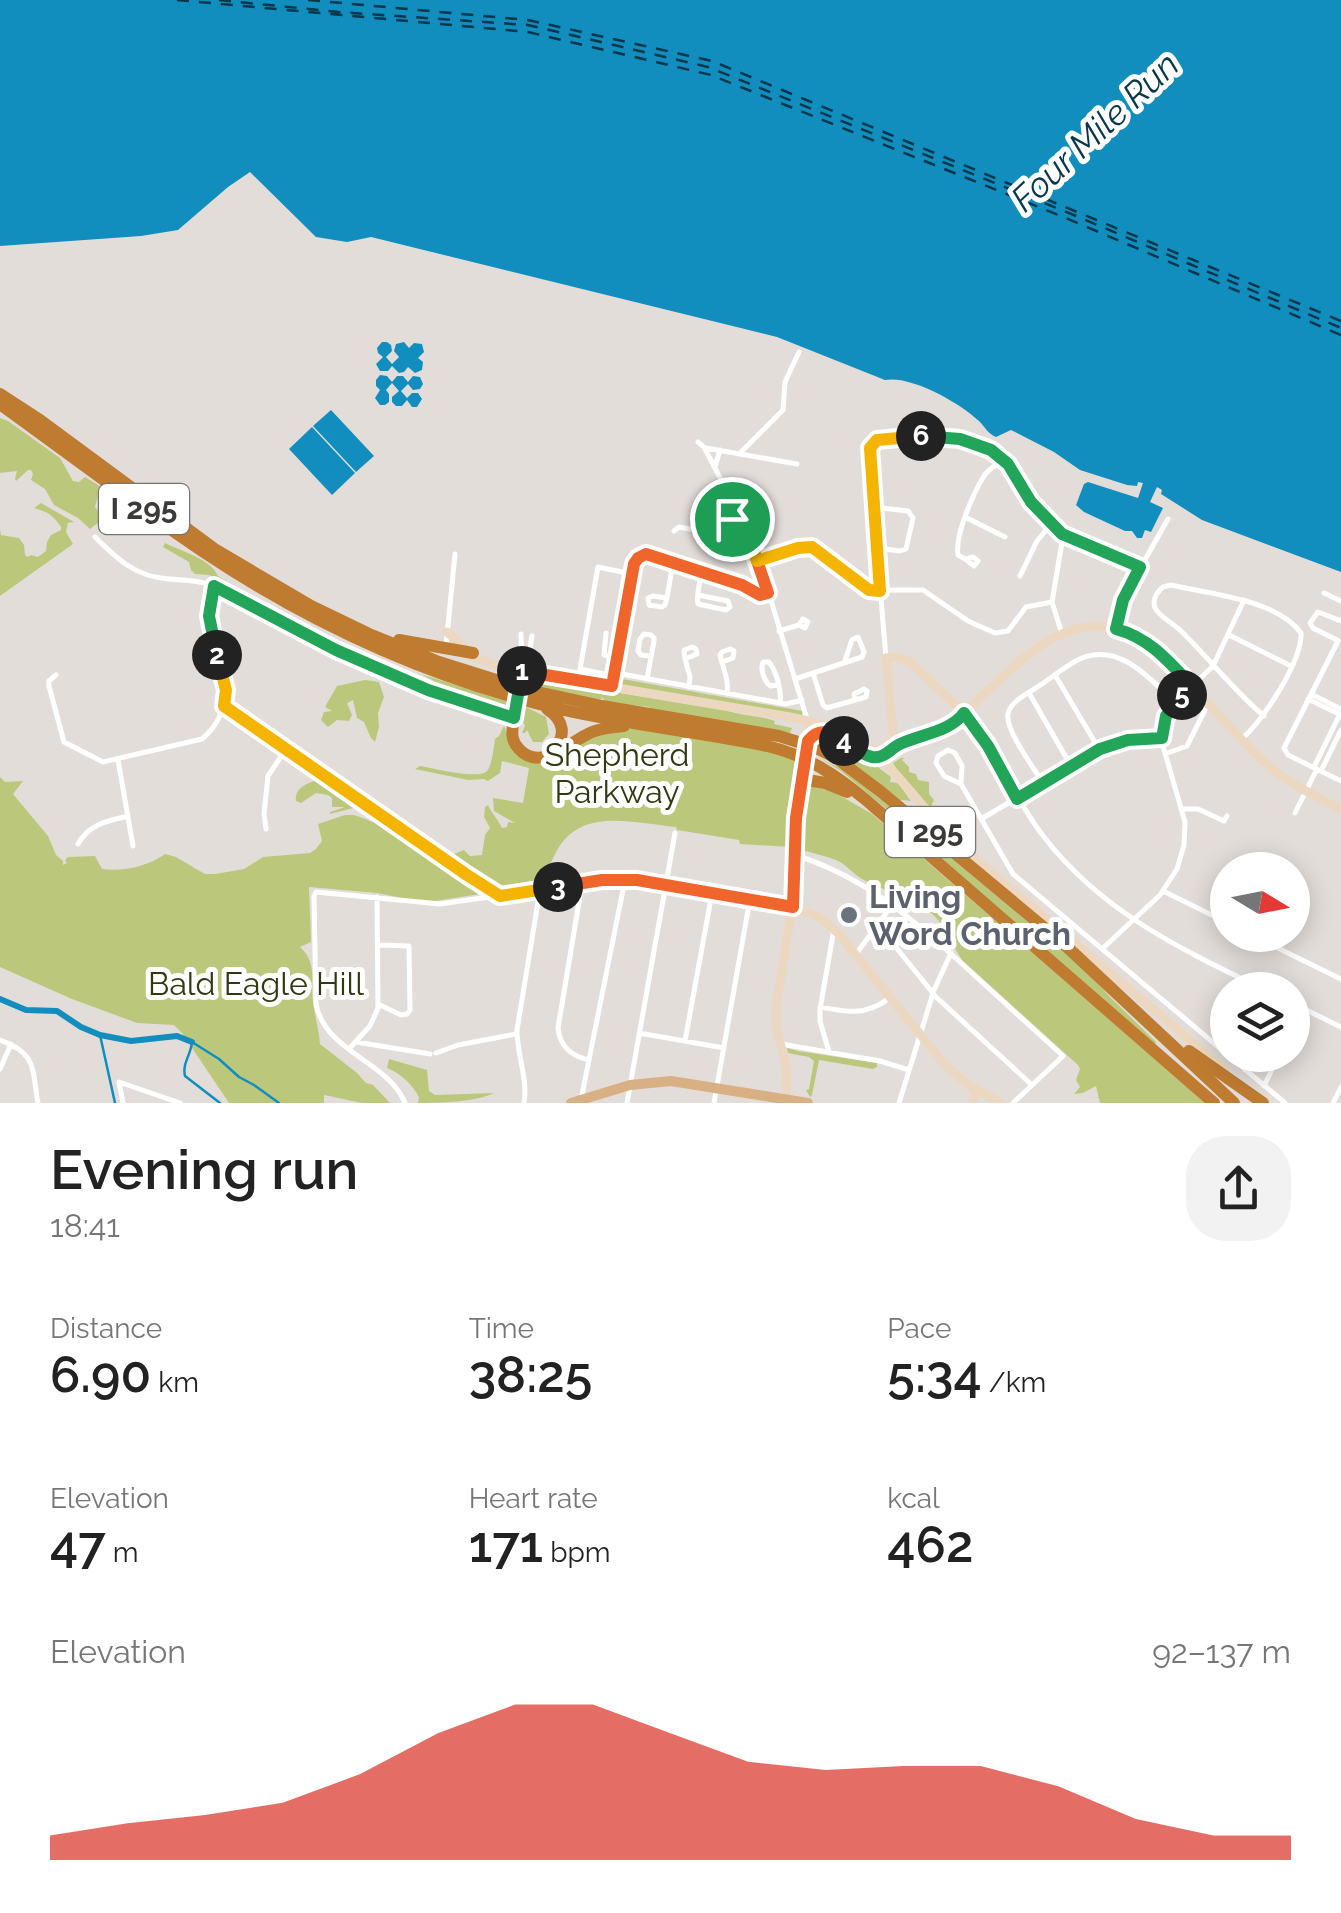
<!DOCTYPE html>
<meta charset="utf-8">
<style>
:root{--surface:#fff;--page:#f2f2f2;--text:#222;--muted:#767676;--accent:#d93025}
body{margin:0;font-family:Raleway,sans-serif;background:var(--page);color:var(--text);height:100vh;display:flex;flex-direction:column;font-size:38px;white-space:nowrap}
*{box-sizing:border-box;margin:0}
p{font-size:32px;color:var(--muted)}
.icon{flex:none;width:55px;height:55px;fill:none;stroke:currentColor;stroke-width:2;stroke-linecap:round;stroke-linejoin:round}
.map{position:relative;height:1103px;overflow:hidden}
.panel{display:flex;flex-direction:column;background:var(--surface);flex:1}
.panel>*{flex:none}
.needle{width:65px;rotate:100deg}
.buttons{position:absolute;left:1210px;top:852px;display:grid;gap:20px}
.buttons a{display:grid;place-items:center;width:100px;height:100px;border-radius:50%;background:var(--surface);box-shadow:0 5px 25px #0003;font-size:50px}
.pin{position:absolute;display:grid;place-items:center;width:85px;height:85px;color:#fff;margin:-42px;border:5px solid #fff;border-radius:50%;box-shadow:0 2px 10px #0007}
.km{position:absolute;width:50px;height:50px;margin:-25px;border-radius:50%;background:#222;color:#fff;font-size:28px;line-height:50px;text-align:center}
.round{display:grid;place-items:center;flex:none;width:105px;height:105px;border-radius:40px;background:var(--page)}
.head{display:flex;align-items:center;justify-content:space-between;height:170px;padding:0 50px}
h1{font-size:55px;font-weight:600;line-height:75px}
.stats{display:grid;grid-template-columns:repeat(3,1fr);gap:15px;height:170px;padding:10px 50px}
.stats div{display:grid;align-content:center}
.stats b{font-size:50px;font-weight:600}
.stats small{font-size:28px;font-weight:400}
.stats p{font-size:28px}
.chart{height:280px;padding:20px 50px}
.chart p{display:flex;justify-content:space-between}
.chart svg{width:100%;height:180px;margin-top:10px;fill:var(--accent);opacity:.7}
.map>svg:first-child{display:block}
.green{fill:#bbc87c}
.water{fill:#118ebe}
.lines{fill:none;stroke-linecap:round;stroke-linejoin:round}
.stream{stroke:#118ebe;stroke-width:2.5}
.river{stroke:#118ebe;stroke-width:6}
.ferry{stroke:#07374c;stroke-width:2.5;stroke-dasharray:12 10;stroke-linecap:butt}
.street{stroke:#fff;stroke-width:5}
.secondary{stroke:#ecd8c1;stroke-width:9}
.primary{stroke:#d9b083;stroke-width:10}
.highway{stroke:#bf7c31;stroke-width:12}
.split-1-casing{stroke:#fff;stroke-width:20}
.split-2-casing{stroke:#fff;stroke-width:20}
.split-3-casing{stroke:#fff;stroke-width:20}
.split-4-casing{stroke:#fff;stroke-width:20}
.split-5-casing{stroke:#fff;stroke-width:20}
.split-6-casing{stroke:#fff;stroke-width:20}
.split-7-casing{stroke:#fff;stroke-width:20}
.split-1{stroke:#f0652b;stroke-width:12}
.split-2{stroke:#22a559;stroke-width:12}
.split-3{stroke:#f5b400;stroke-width:12}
.split-4{stroke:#f0652b;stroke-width:12}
.split-5{stroke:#22a559;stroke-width:12}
.split-6{stroke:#22a559;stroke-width:12}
.split-7{stroke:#f5b400;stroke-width:12}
.worship-dot{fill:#6b7280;stroke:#fff;stroke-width:4}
.labels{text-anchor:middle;stroke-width:10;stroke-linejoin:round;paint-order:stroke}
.shield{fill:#fff;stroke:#767474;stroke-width:2.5}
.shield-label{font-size:30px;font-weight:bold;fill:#3c3938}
.park-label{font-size:32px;fill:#323810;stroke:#fff}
.worship-label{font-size:32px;font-weight:bold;fill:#5b616d;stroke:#fff;text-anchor:start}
.water-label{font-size:35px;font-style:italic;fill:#07374c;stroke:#fff}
</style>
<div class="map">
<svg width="1341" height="1103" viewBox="0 0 1341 1103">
<rect width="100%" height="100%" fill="#e3ddd9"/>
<!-- green -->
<path class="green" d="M0 418 8 421 60 458 73 481 79 482 85 477 111 493 107 501 101 494 98 496 95 507 104 518 90 529 78 518 54 505 45 489 31 480 33 474 31 470H28L16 481 15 479 17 471 0 473Z
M41 503 74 522 68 523 66 532 73 544 0 596V529L1 535 19 538 24 545 25 555 28 557 31 555 38 557 46 551 47 542 51 535 61 530V527C53 515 48 512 34 508Z
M165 543C183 552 211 559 218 576L287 616 285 618 253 603 240 592 209 575 195 574 191 570 189 562 163 547Z
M421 674 512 703V709L507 712C477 703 448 693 420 679L436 682Z
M528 678 725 710C741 716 758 715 775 721L774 724 792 728 790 733 653 710 649 707 607 702 602 698 600 700 593 699 526 684Z
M617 678 802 711V716L617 684Z
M365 680 379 682 384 697 378 713 379 727 375 742 371 738 364 722 357 718 353 700 347 703 352 715 349 721 337 720 328 727 321 720 324 712 332 711 325 707 337 686Z
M522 705 546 717 549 734 542 742H533L527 730 525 733H522L525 726 520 715Z
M615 724 781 753 800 762 792 810 791 847 740 844 739 840 677 830 676 827C621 821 568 804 548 872H545V868L531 886 416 904 397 897 377 893 309 887 311 942 300 947C318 963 310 981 313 1002 315 1017 319 1030 320 1044L357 1073 366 1083 373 1085 390 1103H362L324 1095V1103H229L182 1033 174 1025 137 1023 72 999 0 967V777L5 782 23 781 13 794 48 836 56 855 63 861V865L67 863 65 860 68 857 95 856 102 869C123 872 149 866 165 854L176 857 205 874H215L244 869 263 857 310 853 316 849 322 841 318 824 345 815H354C385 825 431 848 453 871L462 868 439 849 443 847 454 854 464 850 470 856 482 855 485 835 490 828 484 817 485 807 488 805C492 814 498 819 502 828L507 827 508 822 515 823 494 811 493 798 523 803 529 768 502 761 500 773 488 781 484 779 468 780 415 769 420 766C432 768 479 780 487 771 492 765 494 747 495 739L499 736 504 726C513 749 520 765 549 764L554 754Z
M819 735 824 739 829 738 871 762 891 777 890 782 898 783 911 801 900 800 856 766 814 740Z
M818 757 841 769 867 788 1088 972 1111 998 1156 1042 1154 1047 890 812 841 771Z
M901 758H904L902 760 909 767V772L916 774 918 780 929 782V794L934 800 931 806 971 849 968 851 896 768 893 763Z
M317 780C327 783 329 789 338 794 356 804 374 814 391 826L353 808 330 814V812L345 807H332V798L328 795 316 793 301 803 296 801C294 789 305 784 317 780Z
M811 786 834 792 872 814 1206 1103H1100L1096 1086 1083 1093 1074 1094 1080 1087 1076 1080 1080 1069 1078 1065 962 960 954 947 939 935 944 928C928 900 888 894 862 879 852 873 846 864 836 860 823 855 810 853 797 848L803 787 809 789Z
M787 1048 798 1051 877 1063V1067L873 1069 819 1060 812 1095 810 1097 806 1090 809 1089 814 1061 809 1057 788 1053Z
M389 1059 427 1070 429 1091 435 1095 494 1093C477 1102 438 1103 418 1103L419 1097C412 1084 400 1073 387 1068Z"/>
<!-- water -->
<path class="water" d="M0 0H1341V572L1202 520 1161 494 1162 490 1157 487 1150 502 1163 508 1151 532 1145 530 1142 538H1137L1132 531H1125L1084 512 1076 505 1084 484 1088 482 1138 498 1143 483 1138 482 1137 486 1127 485 1080 470 1054 452 1011 430 996 437C987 433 986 428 979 421 960 403 911 375 885 380L777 337 371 237 347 242 316 237 250 172 228 187 178 230 141 236 0 246Z
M382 342H387L391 345 392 351 386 357 392 364 399 357 394 351 396 344 404 342 409 348 414 343 422 344 424 352 418 358 423 362 422 370 415 373 408 367 404 372 399 373 392 366 388 371H380L376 364 383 357 378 353 377 348Z
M380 375 387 376 392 382 397 376H403L408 382 413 376 420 377 423 384 420 389 413 390 408 384 401 391 407 398 412 393H418L422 399 417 407H412L407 400 402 406H396L392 402V397L399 391 392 383 386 390 389 394V402L385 405H380L375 398 380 390 376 386V380Z
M331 410 374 456 356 472 313 426Z
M312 427 355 473 332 495 289 449Z"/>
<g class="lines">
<!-- stream -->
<path class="stream" d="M100 1035 115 1103
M220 1103 185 1076C182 1063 191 1055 192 1042L219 1059 239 1077 254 1085 279 1103"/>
<!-- river -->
<path class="river" d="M0 999 26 1010 57 1011 81 1027 100 1035 131 1041 177 1036 192 1042"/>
<!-- ferry -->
<path class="ferry" d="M177 0 528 32 711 75 1061 216 1341 335
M219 0 338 12 528 25 708 67 1069 213 1341 328
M308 0 528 20 712 61 1341 321"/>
<!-- street -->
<path class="street" d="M698 442 704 447 732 501V519L744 534 739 531 735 523
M706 448 797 464
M739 454 783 410 785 382 799 352
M715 467 720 450
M873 507 908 511 913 518 906 549 900 551 877 548
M967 518 1005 537
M674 531 679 527 748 540
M744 534 750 540 763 574 807 719
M95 537C117 559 136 577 169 579 183 580 195 580 208 584L336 649 428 689 513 718
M973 557 978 561 974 566 965 559Z
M965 559 958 555C955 534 973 494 984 476 989 469 996 465 1003 459
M757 561 798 548 812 547 869 590H923L968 621 995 633 1008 631 1026 607 1052 602
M1020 576 1037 541 1051 524
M1324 593 1341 601
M698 595 728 601 730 607 726 610 698 604C696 594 700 582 702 572
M653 596 667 598 665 605 662 607 649 605 648 598Z
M667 598 673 562
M803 619 808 622 805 628 799 625Z
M1116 629 1125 595 1168 519
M779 631 799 625
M606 633 604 655 617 660
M521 634 522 669
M1062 634 1052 602 1063 536
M1229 635 1291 666
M1337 640 1313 628 1310 623 1318 612 1341 621
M1338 641 1284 748 1288 755 1341 781
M446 646 455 554
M692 647 696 649 697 654 685 659 684 650Z
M886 658 869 454 871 445 877 440C922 434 985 428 1014 472 1028 494 1039 519 1061 534 1082 549 1116 557 1141 567
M685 659 690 677 689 687
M722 662 733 658 734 651 730 649 722 652 720 655C723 668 729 680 727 694
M526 671 532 636
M616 673 786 704 802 700
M813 673 823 705 827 708 866 697 867 691
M56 675 49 681V686L64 742 103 762 202 739C254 695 197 642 213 586
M1055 675 1099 749
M614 676 580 669 598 567 622 572 632 579
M647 679 654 641V638L651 635 644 634 640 639 638 651 641 655 651 656
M795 679 862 657 864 652 858 637 852 640 844 663
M778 684 771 686C764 682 760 669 763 662H769C776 671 782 690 780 703
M613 686 634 564 642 556 653 555 743 585 760 595 768 593
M1029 693 1071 766
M1311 694 1341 709
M1308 699 1339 714
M855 700 854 694 864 689 867 691
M224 706 497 894
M964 713C972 723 980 733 987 744 1007 775 1021 808 1044 837 1103 913 1181 949 1265 990
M1243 738C1264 718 1302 662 1301 633 1277 599 1208 594 1171 585L1163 587C1157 592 1152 599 1155 608 1159 616 1172 623 1179 629 1208 657 1233 690 1264 716
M948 750 955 753 962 766 961 784 944 776 936 763 938 756Z
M1165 754 1187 746 1208 704
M118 760 133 846
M1314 767 1339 716
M1321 771 1341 730
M1043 783C1034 768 1005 730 1008 714 1010 701 1032 691 1042 684 1055 675 1068 664 1082 658 1120 643 1150 679 1175 702
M961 784 1013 874 1228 1055
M1183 809H1198L1224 821 1227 816
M1295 813 1317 769
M981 819 1100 749 1129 740 1162 738
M266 829 264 814 268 776 286 749
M78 844C89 824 107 821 128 816
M795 855C866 877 918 923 972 973 1002 1000 1032 1028 1063 1056L1013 1103
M582 884 558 1028C560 1047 571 1056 589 1060
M1163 891 1228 923
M878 925 936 997 1032 1085
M1251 935 1341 979
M378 945 409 946 410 1010 407 1014 401 1015 378 1004
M1102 949 1160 895 1177 869 1184 845 1185 822 1163 746V724L1173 705 1213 666 1244 600
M856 954 893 904
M1292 1003 1341 1027
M820 1007C846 1012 866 1016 888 999
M1292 1028 1302 1009
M639 1033 724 1048
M0 1040C37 1053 32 1069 38 1103
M685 1041 712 893
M356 1042 430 1054
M781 1044 880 1061 909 1070
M349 1049 370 1026 378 1008 377 897
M829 1052 820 1021V1009L834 929
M436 1053 458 1045 516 1034
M1228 1055 1285 1103
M0 1069 11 1044
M1245 1070 1253 1055
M1264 1086 1279 1055
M581 1100 625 880
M123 1103 119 1082 180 1103
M405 1103C389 1062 325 1052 316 1004L314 896 316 892 440 904 594 882 625 880 793 907
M524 1103C528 1077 517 1056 517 1030L540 890
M627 1103 675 833
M714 1103 750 899
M899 1103 934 990 951 953
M1333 1103 1341 1087"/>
<!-- secondary -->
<path class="secondary" d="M447 632 467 650
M529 654 530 663 536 673
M467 655 510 670 790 717C872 733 888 767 939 825
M517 719 526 671
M829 733 867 755 880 757
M895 737 893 732 886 658 896 657 910 662 964 713
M870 749H879L898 736
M880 757C887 753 894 747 901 744 925 733 950 730 968 709 993 687 1027 650 1057 636 1119 607 1155 647 1194 689 1217 713 1239 738 1263 761 1286 782 1313 795 1341 809
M953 840 1224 1069
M793 907 819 917 837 932 946 1066 969 1085 1000 1103
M971 1087 976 1094 972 1103
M786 1099 787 1070 776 1027V1006L793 902 796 817 809 721"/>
<!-- primary -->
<path class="primary" d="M571 1103 630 1085 671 1081 808 1103"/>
<!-- highway -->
<path class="highway" d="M0 394 40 420 216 550 311 606 369 634 439 662 528 690 602 706 779 736 814 747 836 758 880 791 1065 945 1234 1103
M0 404 123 494
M147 512C273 606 411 675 564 710 631 725 699 732 767 746 806 755 836 775 866 800L1214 1103
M399 640 473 653
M547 709C564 720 567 736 553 750
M514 719C512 730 510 740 519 749 541 773 570 741 592 732 602 728 613 727 624 726
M802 779 825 783 847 792
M937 823 955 843
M1189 1051 1263 1103"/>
</g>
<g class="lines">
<!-- split-1 casing -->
<g class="split-1-casing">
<path id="split-1" d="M522 671 612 686 634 564 638 558 646 554 742 585 760 595 768 593 750 540 732 519"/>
</g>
<!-- split-2 casing -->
<g class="split-2-casing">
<path id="split-2" d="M217 655 209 616 214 586 336 650 428 690 514 718 522 671"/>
</g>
<!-- split-3 casing -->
<g class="split-3-casing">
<path id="split-3" d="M217 655 226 690 224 706 467 875 500 896 558 887"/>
</g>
<!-- split-4 casing -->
<g class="split-4-casing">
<path id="split-4" d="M558 887 602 880H637L793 907 796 818 808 741C819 727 831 732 844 741"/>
</g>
<!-- split-5 casing -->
<g class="split-5-casing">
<path id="split-5" d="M844 741C852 746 862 755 872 757 884 759 890 749 900 744 921 734 950 732 964 713L988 746 1017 799 1100 749 1128 740 1162 738 1166 716 1182 695"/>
</g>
<!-- split-6 casing -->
<g class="split-6-casing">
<path id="split-6" d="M921 436 960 439 991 450 1008 464 1031 502 1062 534 1140 567 1123 600 1116 629C1150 638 1169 662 1192 686L1182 695"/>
</g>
<!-- split-7 casing -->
<g class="split-7-casing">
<path id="split-7" d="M732 519 726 535 750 540 757 561 798 548 812 547 869 590 880 591 870 448 877 440 921 436"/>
</g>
<!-- split-1 -->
<use href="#split-1" class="split-1"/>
<!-- split-2 -->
<use href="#split-2" class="split-2"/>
<!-- split-3 -->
<use href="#split-3" class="split-3"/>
<!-- split-4 -->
<use href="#split-4" class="split-4"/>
<!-- split-5 -->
<use href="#split-5" class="split-5"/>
<!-- split-6 -->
<use href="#split-6" class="split-6"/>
<!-- split-7 -->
<use href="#split-7" class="split-7"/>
</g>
<!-- markers -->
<circle class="worship-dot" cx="849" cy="915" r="10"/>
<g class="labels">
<!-- shield labels -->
<g class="shield">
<rect x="99" y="484" width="90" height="50" rx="8"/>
<rect x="885" y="807" width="90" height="50" rx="8"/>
</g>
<g class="shield-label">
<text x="144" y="519">I 295</text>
<text x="930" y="842">I 295</text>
</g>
<!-- park labels -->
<g class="park-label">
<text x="617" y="766">Shepherd<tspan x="617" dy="37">Parkway</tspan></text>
<text x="256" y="995">Bald Eagle Hill</text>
</g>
<!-- worship labels -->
<g class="worship-label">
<text x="869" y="908">Living<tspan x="869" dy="37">Word Church</tspan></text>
</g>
<!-- water labels -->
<g class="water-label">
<text transform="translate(1095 132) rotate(-43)" y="12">Four Mile Run</text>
</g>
</g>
</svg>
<div class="buttons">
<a><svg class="needle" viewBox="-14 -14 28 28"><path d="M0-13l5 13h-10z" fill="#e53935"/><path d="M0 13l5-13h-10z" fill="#767676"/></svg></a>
<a><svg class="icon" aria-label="layers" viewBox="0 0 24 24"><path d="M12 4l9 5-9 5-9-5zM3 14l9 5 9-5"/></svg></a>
</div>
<div class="pin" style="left:732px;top:519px;background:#1e9e55"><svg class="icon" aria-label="arrive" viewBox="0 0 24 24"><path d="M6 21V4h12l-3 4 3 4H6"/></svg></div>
<b class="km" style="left:522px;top:671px">1</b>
<b class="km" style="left:217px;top:655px">2</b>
<b class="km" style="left:558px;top:887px">3</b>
<b class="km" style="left:844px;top:741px">4</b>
<b class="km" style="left:1182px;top:695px">5</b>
<b class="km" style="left:921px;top:436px">6</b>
</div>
<section class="panel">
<div class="head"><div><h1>Evening run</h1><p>18:41</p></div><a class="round"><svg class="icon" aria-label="share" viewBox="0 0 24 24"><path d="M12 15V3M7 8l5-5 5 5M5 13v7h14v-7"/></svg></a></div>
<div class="stats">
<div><p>Distance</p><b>6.90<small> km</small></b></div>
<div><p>Time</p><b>38:25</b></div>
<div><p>Pace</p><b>5:34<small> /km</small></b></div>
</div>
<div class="stats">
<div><p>Elevation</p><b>47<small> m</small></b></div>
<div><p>Heart rate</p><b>171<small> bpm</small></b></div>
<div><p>kcal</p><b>462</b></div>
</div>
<div class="chart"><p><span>Elevation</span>92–137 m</p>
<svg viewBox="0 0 160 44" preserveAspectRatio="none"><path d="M0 44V38L10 35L20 33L30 30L40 23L50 13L60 6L70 6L80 13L90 20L100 22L110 21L120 21L130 26L140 34L150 38L160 38V44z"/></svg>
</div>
</section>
